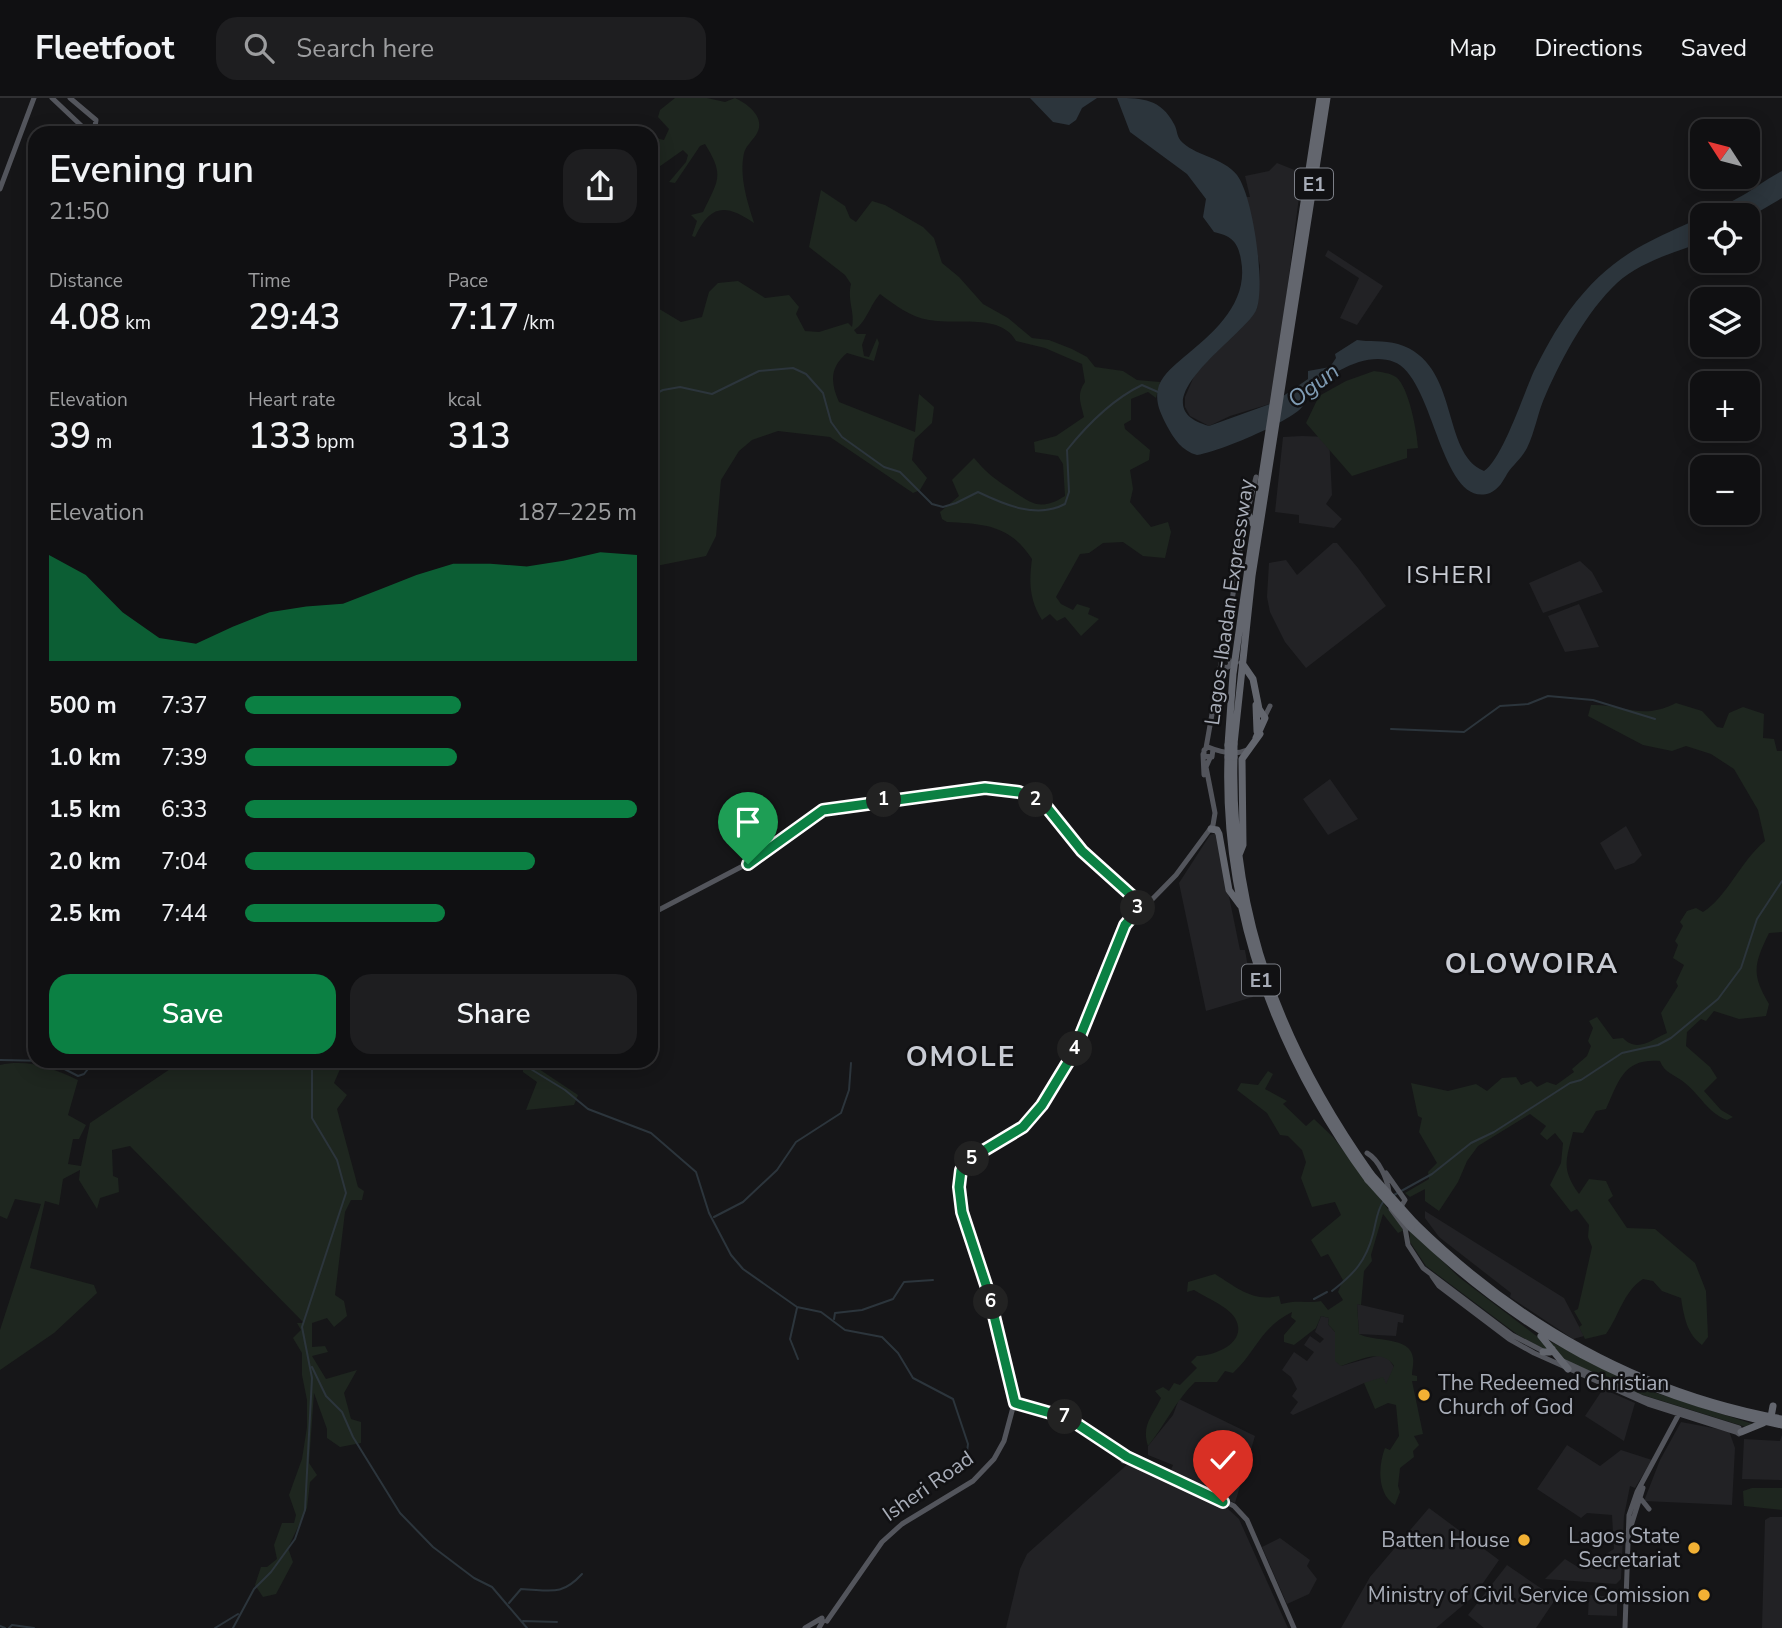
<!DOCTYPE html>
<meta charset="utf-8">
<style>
:root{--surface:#101012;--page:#1e1e20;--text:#f1f3f6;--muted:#9c9d9f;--line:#303032;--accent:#0b8043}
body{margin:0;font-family:"Nunito Sans",sans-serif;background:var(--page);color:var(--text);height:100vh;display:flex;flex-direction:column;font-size:26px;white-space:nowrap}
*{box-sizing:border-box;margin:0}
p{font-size:23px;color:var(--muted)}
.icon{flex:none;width:38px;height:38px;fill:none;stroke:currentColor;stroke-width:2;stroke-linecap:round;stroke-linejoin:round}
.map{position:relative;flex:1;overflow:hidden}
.drawer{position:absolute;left:28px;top:28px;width:630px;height:942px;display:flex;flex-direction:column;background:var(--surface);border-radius:21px;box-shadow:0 4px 18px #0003,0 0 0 2px var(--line)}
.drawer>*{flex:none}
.needle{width:46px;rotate:306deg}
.fabs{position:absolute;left:1690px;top:21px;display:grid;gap:14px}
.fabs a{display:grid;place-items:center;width:70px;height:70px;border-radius:14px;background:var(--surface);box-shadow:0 4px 18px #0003,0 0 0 2px var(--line);font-size:35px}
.pin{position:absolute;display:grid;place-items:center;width:60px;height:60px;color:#fff;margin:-72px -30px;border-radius:50% 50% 50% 0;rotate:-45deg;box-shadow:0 0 7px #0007}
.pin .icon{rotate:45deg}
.km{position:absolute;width:35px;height:35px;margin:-18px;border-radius:50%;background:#222;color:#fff;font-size:19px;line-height:35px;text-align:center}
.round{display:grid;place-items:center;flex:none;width:74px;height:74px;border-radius:21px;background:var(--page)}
.summary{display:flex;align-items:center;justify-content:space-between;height:119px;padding:0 21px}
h1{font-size:38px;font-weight:600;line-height:52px}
.figures{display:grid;grid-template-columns:repeat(3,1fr);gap:10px;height:119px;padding:7px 21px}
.figures div{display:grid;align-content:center}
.figures b{font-size:35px;font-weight:600}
.figures small{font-size:19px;font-weight:400}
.figures p{font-size:19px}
.chart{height:196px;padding:14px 21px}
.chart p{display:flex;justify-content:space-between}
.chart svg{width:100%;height:126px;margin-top:7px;fill:var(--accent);opacity:.7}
.primary-button{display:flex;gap:14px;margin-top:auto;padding:14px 21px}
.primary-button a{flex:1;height:80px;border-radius:21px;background:var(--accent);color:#fff;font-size:28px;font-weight:600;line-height:80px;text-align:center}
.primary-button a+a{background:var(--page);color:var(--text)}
ul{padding:0 21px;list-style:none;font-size:23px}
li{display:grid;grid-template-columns:112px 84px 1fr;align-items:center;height:52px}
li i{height:18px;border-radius:9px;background:var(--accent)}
header{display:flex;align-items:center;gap:42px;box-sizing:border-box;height:98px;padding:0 35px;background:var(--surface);border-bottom:2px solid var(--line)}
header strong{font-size:33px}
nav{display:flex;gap:38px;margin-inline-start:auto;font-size:24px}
.search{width:490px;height:63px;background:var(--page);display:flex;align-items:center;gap:18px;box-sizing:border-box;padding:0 24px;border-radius:21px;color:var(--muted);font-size:26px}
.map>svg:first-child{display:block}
.built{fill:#222225}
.green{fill:#1e261f}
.water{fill:#2c353c}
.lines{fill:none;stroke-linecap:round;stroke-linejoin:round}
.stream{stroke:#2c353c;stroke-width:2}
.major{stroke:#53555c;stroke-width:5}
.highway{stroke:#63666e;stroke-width:7}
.highway-bridge{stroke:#63666e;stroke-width:7}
.route-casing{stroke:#fff;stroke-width:14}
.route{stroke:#0b8043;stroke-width:9}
.poi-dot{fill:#f2b134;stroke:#111113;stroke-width:2.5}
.labels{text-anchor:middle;stroke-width:5;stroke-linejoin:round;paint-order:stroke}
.shield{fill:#111113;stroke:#7b7e86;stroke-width:2}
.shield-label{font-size:19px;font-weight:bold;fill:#a8adb8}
.street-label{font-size:21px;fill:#a8adb8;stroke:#111113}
.poi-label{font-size:21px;fill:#a8adb8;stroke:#111113;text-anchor:end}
.water-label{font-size:23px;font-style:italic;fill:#7f9bb3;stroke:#111113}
.quarter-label{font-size:24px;letter-spacing:2px;fill:#c9ccd4;stroke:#111113}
.district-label{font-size:28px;font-weight:bold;letter-spacing:2px;fill:#c9ccd4;stroke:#111113}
</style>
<header>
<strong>Fleetfoot</strong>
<div class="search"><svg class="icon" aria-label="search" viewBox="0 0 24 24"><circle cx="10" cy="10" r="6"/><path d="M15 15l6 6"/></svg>Search here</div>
<nav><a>Map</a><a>Directions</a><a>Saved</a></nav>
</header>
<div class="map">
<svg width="1782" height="1530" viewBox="0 0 1782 1530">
<rect width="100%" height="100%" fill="#161618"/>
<!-- built -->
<path class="built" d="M1277 65 1302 75 1273 305 1230 318 1209 328 1190 318 1185 309V299L1195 276 1257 211 1260 168 1245 99H1250L1245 78 1269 73Z
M1328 152 1383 188 1357 227 1340 220 1359 180 1325 158Z
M1302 338 1329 339 1332 397 1326 406 1342 421 1334 430 1299 425V417L1275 414 1283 339Z
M1333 445H1337L1358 470 1386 508 1306 570 1285 544 1270 514 1267 499 1269 465 1286 462 1297 477Z
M1580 463 1592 474 1603 494 1543 515 1529 485Z
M1579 506 1599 549 1565 554 1548 518Z
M1330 681 1358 721 1328 737 1303 701Z
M1626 728 1642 757 1634 765 1615 772 1600 745Z
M1216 735 1240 852H1245L1253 899 1206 913 1179 785 1210 737Z
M1425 1113 1564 1200 1584 1238 1573 1241 1510 1199 1511 1195 1439 1139 1425 1120Z
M1357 1206 1404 1217 1403 1225 1398 1224 1396 1238 1359 1236Z
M1321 1218 1329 1220 1328 1226 1335 1234 1341 1268 1380 1257 1389 1261 1394 1269 1386 1287 1364 1285 1293 1317 1290 1315 1298 1304 1292 1298 1297 1291 1291 1279 1282 1272 1294 1254 1307 1263 1314 1254 1304 1247 1310 1238 1320 1245 1324 1241 1315 1234Z
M1603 1291 1635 1305 1624 1343 1585 1318Z
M1179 1301 1255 1338 1235 1405 1170 1374 1173 1367 1148 1357V1348L1173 1317Z
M1681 1324 1729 1333 1735 1350 1732 1407 1644 1403 1660 1362Z
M1782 1337V1382L1742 1381 1744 1341 1780 1343Z
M1567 1347 1600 1368 1621 1352 1652 1362 1635 1390 1630 1388 1624 1418 1621 1481 1616 1486 1545 1481 1565 1461 1581 1471 1614 1451 1612 1417 1587 1415 1581 1420 1537 1391Z
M1130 1364 1227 1410 1239 1421 1288 1530H1006L1020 1471 1027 1456Z
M1429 1410 1499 1462 1474 1498 1436 1530H1341L1370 1479Z
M1770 1419H1782V1530H1762L1765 1422Z
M1280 1440 1310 1462 1307 1468 1317 1481 1309 1496 1287 1506 1262 1449Z
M1507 1467 1542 1491 1561 1493 1536 1530H1484L1468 1517Z
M1589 1497 1617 1499V1518L1588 1517Z"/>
<!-- green -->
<path class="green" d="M675 0H707L725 4 735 0C748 6 767 20 756 37 752 43 746 48 744 55 739 79 747 102 754 125 725 105 710 107 695 139L692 138 697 123 691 117 703 114C718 82 725 78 705 46L700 48 675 85 669 84 686 64 688 57 683 52 656 71 651 83V39L664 42 669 31 658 19 660 12Z
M821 92 845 108 850 120 856 124 872 103 885 107 923 129 934 140 942 165 959 179 983 206 1008 220 1032 240 1049 242 1072 251 1087 259 1095 269 1123 273 1137 282 1160 284 1156 300 1148 294 1131 301V322L1124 326 1125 331 1150 352 1149 362 1130 372 1133 391 1130 404 1151 429 1168 424 1171 434 1165 460 1143 458 1123 444 1103 445 1089 455 1080 456 1056 499 1061 506 1073 512 1077 506 1090 510 1088 516 1099 521 1081 538 1065 519 1057 523 1050 516 1042 522C1029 502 1029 483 1032 461 1010 427 985 426 947 424L942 421 940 414 959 398 952 382 974 360C986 374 991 378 1007 389 1030 404 1038 415 1065 398L1063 366 1058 358 1035 354 1034 344 1056 338 1084 319C1081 305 1076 297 1085 284L1082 266 1045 250 1016 243C1001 215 957 227 929 222 910 219 895 207 880 196 870 207 866 225 854 232L857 236H866L862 247 864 258 869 259 877 240 879 245 874 263 847 255C830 269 830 284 839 304L915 334 919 296 934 309 932 325 915 341 912 362 927 380 920 392 913 395 830 339 778 333 752 342 739 353 721 382 716 438 706 458 651 469V206L681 224 702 219 709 194 718 185 738 183 765 200 789 197 799 209 796 216 805 233 819 234 848 225 852 229C855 213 847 203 851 186L845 177 809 149Z
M1374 273C1381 274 1390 275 1396 279 1409 289 1417 334 1418 350L1407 351V360L1352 378 1306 325 1319 298 1346 283Z
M1676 605 1702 613 1717 629 1723 630 1729 615 1743 609 1764 616 1763 640 1774 641 1777 653H1782V834L1769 835C1754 866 1751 876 1769 906L1766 918 1739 921 1714 913 1706 923 1701 921 1687 934 1686 948 1710 969 1717 980 1704 993 1721 1012 1733 1019 1727 1022C1707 1014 1701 998 1685 985 1676 977 1664 975 1660 963 1624 960 1619 982 1606 1011L1596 1013 1583 1035 1573 1034C1566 1063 1561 1071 1579 1096L1589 1081 1606 1083 1613 1098 1608 1102 1627 1130 1655 1131 1695 1165 1706 1193 1708 1239 1702 1247C1687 1236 1684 1219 1681 1200L1662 1193 1653 1183 1643 1181C1623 1194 1619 1218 1606 1236L1585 1241 1579 1229 1582 1227 1574 1213 1578 1211 1592 1149 1588 1139 1589 1127 1577 1111 1571 1114 1550 1087 1561 1065 1563 1045 1555 1035 1547 1042 1540 1036 1546 1028 1530 1016 1478 1048 1467 1063 1458 1084 1439 1113 1425 1103V1091L1410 1099 1405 1095 1429 1081 1428 1074 1437 1065 1419 1034 1422 1020 1418 1018 1411 985 1448 993 1476 986 1487 993 1502 980 1516 979 1521 987 1531 983 1537 989 1547 984 1556 987 1574 974 1572 971 1587 958 1591 948 1588 943 1593 930 1589 923 1597 919 1613 941 1623 940C1637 955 1651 942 1667 935L1661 915 1678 888 1676 884 1684 867 1673 860 1678 847 1675 843 1683 828 1680 824 1687 813 1696 810 1703 814C1727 799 1740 764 1765 743L1758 712 1734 671 1711 656 1686 648 1672 653 1643 647 1588 618 1591 607C1626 606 1640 623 1676 605Z
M182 963H337L341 969 334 985 347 997 337 1011 358 1089 364 1093 362 1102H351L345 1114 335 1197 344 1203 347 1218 334 1229 327 1220 312 1225V1249L325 1248 328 1254 312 1258 326 1281 357 1272 344 1295 351 1321 361 1324V1345L340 1349 327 1340V1331L314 1295 309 1365 317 1377 310 1384 307 1410 288 1450 293 1464 276 1496 263 1499 255 1487 261 1469H267L277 1461 274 1447 282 1425H294L296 1417 289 1397 302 1361 307 1329V1302L302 1277V1255L293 1240 301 1232 297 1225H304L130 1048 112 1052 113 1078 118 1080 119 1094 100 1100 97 1111 79 1082 80 1072 63 1081 59 1107 45 1103 30 1170 94 1187 97 1195 54 1235 0 1272V1232L41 1106 15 1101 7 1121 0 1118V967C28 961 52 970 78 982L68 1017 86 1027 79 1041H73L68 1066 81 1068 90 1025Z
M511 963H540L539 971 578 997 574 1007 526 1012 537 984 523 974V968Z
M1268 973 1273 976 1265 991 1287 1003 1283 1006 1306 1028 1314 1021 1333 1039 1404 1132 1398 1135 1383 1116 1371 1157 1372 1163 1364 1173 1361 1207 1357 1206 1359 1236C1373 1244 1411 1238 1413 1260 1414 1265 1412 1272 1412 1277L1417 1278V1283H1412L1423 1336 1414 1338 1419 1347 1413 1353 1414 1359 1400 1370 1398 1388 1400 1394 1395 1407C1377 1396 1378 1368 1385 1350L1390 1352 1399 1338 1396 1307 1388 1305 1375 1311 1364 1285 1383 1279 1386 1286 1394 1268C1382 1249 1358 1263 1341 1268L1335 1263V1234L1328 1226 1329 1220 1321 1218 1316 1230 1294 1247 1284 1244V1237L1296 1223 1291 1219 1292 1214C1259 1231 1257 1253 1233 1275L1225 1273 1217 1284H1195C1176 1302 1165 1327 1148 1348 1141 1327 1153 1317 1161 1300L1155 1293 1163 1289 1169 1293 1174 1285 1180 1287 1197 1270 1191 1264 1197 1258C1215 1258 1249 1244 1235 1220 1229 1209 1205 1199 1194 1192L1187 1194 1188 1184 1215 1176C1237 1190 1253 1204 1279 1198L1281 1206C1300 1201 1307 1206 1321 1203L1328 1212 1343 1202 1338 1194 1343 1182 1328 1156 1321 1159 1311 1142 1341 1117 1335 1104 1312 1109 1301 1080 1306 1064 1302 1052 1288 1038 1280 1037 1267 1015 1237 992 1241 985 1258 987Z
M1410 1132 1460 1180 1547 1246 1548 1253 1518 1237 1426 1168 1410 1144Z
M1547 1242 1650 1293 1753 1326 1746 1329 1640 1296 1589 1273 1563 1261Z
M1752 1390H1782V1412L1744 1408 1743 1393Z"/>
<!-- water -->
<path class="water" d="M1030 0H1097L1082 10 1076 22 1069 27 1053 24Z
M1117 0C1143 0 1161 1 1174 26 1178 33 1176 39 1183 45 1199 59 1222 59 1237 77 1253 98 1265 184 1257 210 1249 236 1132 306 1209 328L1273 305 1308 281V273L1330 269 1336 260 1335 256 1357 242C1368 244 1384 242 1398 246 1461 265 1440 355 1484 373 1502 362 1524 295 1534 273 1544 253 1556 231 1569 213 1622 142 1666 141 1736 101 1752 93 1766 81 1782 73V100L1748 120V117H1703V144C1675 154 1640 164 1617 185 1587 213 1563 258 1546 296 1538 313 1535 334 1527 350 1522 360 1513 367 1507 376 1503 383 1499 391 1490 395 1440 412 1435 279 1394 264 1366 253 1329 275 1310 296 1305 302 1304 309 1298 313 1279 328 1220 353 1197 357 1182 353 1174 341 1167 328 1160 314 1154 303 1159 287 1164 275 1175 267 1184 259 1215 234 1249 204 1241 162 1238 143 1231 138 1214 134L1203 119 1206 101 1187 76 1130 34Z"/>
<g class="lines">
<!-- stream -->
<path class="stream" d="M651 298 663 292 680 289 712 296 759 273 793 270 806 276 823 295 831 324 842 339 884 369 900 374 932 406 943 409 956 405 978 394C1005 407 1037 421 1065 406L1069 394 1067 352C1087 327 1113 301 1142 287L1158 294
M1391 631 1464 634 1500 608 1528 606 1548 598 1593 602 1655 621
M0 962 49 963 78 978 84 976 95 962
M516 962 565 992 588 1011 651 1035 696 1074 709 1115 731 1157 743 1171 797 1209 821 1214 845 1232 882 1239 898 1255 913 1280 953 1301 968 1346 965 1370
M1394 1097 1432 1076 1471 1045 1494 1034 1570 985 1581 982 1622 955 1658 947 1671 940 1718 901 1741 870 1757 821 1782 783
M714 1119 743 1104 777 1072 796 1044 841 1015 849 992 851 965
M1332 1193C1354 1176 1366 1163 1373 1136 1376 1125 1377 1112 1383 1104
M1314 1201 1327 1194
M797 1210 790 1241 798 1261
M834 1221 835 1215 862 1212 893 1201 904 1184 933 1182
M312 1269 326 1298 342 1314 353 1339 400 1415 433 1449 474 1480 492 1489 527 1530
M509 1505 521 1491C550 1492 561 1499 582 1476
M523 1523 557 1524
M0 1528 5 1530
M9 1530 12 1527 34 1530
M215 1530 238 1516
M233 1530 254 1491 271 1474 295 1441 305 1412 312 1280 302 1229 346 1095 337 1062 312 1020V962"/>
<!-- major -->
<path class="major" d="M52 0 89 35
M70 0 96 22 94 35
M0 91 34 0
M1221.5 565a4.5 4.5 0 1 1 9 0a4.5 4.5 0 1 1-9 0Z
M1223 561 1243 431 1256 379
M1264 620 1270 608
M1206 650 1221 565
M1213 651 1212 659 1204 658V652L1208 649C1220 654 1234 658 1247 652
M1203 656 1204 677
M651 816 762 758 823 712 880 702 931 699 977 689 1019 694 1040 704 1082 753 1142 807
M1367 1055C1379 1062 1387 1080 1389 1094
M1386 1075 1405 1102 1399 1112
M1391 1111 1405 1130 1408 1147 1423 1170 1512 1237 1545 1254
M1432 1178 1439 1188 1509 1241 1534 1255 1648 1306 1736 1334 1738 1330 1741 1332 1739 1336 1736 1334
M1563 1263 1643 1300 1739 1330
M1012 1301 1070 1318 1129 1356 1234 1408 1247 1422 1294 1530
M1122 1356 1123 1363
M1641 1401 1649 1411
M1631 1428 1643 1390
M827 1523 882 1444 902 1426 973 1383 994 1361 1004 1343 1015 1302 988 1193 962 1113 959 1081 972 1064 1015 1038 1034 1023 1070 968 1128 826 1176 777 1213 727 1215 715 1206 669 1210 660
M805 1530 822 1520
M819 1530 823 1523
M1625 1530 1629 1417 1637 1394 1680 1314"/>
<!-- highway -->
<path class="highway" d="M1247 415 1255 429
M1242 565 1253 581 1259 611 1265 620 1256 640
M1256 607 1257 633
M1234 646 1252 478 1327 0
M1228 647 1233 576 1249 463 1320 0
M1228 659C1223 814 1277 958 1368 1082
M1234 659C1230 817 1281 949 1371 1076
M1211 731 1217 732 1219 736 1229 792 1240 807
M1239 757 1243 747 1242 661 1260 636
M1415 1125C1518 1226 1639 1295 1782 1321
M1411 1130C1525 1237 1628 1295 1782 1327
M1541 1238 1568 1271
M1543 1254H1550L1552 1251
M1771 1319 1773 1308
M1741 1334 1763 1325"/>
<!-- highway-bridge -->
<path class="highway-bridge" d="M1228 659V647
M1234 659V646
M1371 1076 1415 1125
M1368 1082 1411 1130"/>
</g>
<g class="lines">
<!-- route casing -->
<g class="route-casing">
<path id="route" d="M748 766 823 712 985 690 1019 694 1045 707 1082 753 1142 807 1125 827 1073 956 1042 1007 1023 1029 978 1056 961 1072 959 1089 962 1114 988 1193 1015 1305 1068 1320 1127 1359 1223 1404"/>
</g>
<!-- route -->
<use href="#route" class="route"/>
</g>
<!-- markers -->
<g class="poi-dot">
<circle cx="1424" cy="1297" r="7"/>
<circle cx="1524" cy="1442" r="7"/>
<circle cx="1694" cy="1450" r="7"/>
<circle cx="1704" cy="1497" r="7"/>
</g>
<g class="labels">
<!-- shield labels -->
<g class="shield">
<rect x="1295" y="70.5" width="38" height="31" rx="5"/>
<rect x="1242" y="866.5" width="38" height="31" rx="5"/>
</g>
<g class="shield-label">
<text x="1314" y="93">E1</text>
<text x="1261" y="889">E1</text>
</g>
<!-- street labels -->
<g class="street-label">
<text transform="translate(1229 504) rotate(-82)" y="7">Lagos-Ibadan Expressway</text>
<text transform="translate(928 1388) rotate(-35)" y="7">Isheri Road</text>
</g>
<!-- poi labels -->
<g class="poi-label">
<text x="1438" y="1292" text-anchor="start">The Redeemed Christian<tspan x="1438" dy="24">Church of God</tspan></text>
<text x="1680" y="1445">Lagos State<tspan x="1680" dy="24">Secretariat</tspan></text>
<text x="1510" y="1449">Batten House</text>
<text x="1690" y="1504">Ministry of Civil Service Comission</text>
</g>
<!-- water labels -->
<g class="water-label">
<text transform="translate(1313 287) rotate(-37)" y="8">Ogun</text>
</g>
<!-- quarter labels -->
<g class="quarter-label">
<text x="1450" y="485">ISHERI</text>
</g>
<!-- district labels -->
<g class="district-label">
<text x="1532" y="875">OLOWOIRA</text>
<text x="961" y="968">OMOLE</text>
</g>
</g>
</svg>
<div class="fabs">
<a><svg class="needle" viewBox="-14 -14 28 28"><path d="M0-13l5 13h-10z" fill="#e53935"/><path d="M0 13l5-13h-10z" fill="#9c9d9f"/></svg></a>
<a><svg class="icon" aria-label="locate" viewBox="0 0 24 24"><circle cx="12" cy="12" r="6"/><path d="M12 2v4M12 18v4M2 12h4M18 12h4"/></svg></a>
<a><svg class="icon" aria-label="layers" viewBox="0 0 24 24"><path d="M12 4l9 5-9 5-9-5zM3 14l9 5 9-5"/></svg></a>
<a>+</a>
<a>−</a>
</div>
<div class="pin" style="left:748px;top:766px;background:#1e9e55"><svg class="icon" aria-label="arrive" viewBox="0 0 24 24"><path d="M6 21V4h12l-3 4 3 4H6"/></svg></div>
<div class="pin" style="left:1223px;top:1404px;background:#d93025"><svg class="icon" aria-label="check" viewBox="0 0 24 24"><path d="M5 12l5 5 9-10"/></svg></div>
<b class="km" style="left:884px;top:702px">1</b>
<b class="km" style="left:1036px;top:702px">2</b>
<b class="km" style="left:1138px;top:810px">3</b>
<b class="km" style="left:1075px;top:951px">4</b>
<b class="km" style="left:972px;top:1061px">5</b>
<b class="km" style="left:991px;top:1204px">6</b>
<b class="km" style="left:1065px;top:1319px">7</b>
<section class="drawer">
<div class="summary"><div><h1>Evening run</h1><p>21:50</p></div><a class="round"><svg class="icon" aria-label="share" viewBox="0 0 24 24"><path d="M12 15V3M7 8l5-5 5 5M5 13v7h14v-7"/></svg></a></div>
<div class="figures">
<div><p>Distance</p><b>4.08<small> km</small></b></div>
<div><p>Time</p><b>29:43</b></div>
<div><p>Pace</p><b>7:17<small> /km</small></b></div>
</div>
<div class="figures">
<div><p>Elevation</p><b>39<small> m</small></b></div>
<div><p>Heart rate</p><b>133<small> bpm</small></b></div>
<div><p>kcal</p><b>313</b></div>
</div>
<div class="chart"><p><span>Elevation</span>187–225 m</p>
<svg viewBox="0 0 160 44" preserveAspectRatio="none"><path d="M0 44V7L10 14L20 27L30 36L40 38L50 32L60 27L70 25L80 24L90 19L100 14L110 10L120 10L130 11L140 9L150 6L160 7V44z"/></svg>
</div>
<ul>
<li><b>500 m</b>7:37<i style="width:55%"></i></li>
<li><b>1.0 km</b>7:39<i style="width:54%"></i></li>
<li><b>1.5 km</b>6:33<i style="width:100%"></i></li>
<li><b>2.0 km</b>7:04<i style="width:74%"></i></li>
<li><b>2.5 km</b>7:44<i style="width:51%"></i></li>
</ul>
<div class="primary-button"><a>Save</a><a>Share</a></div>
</section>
</div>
